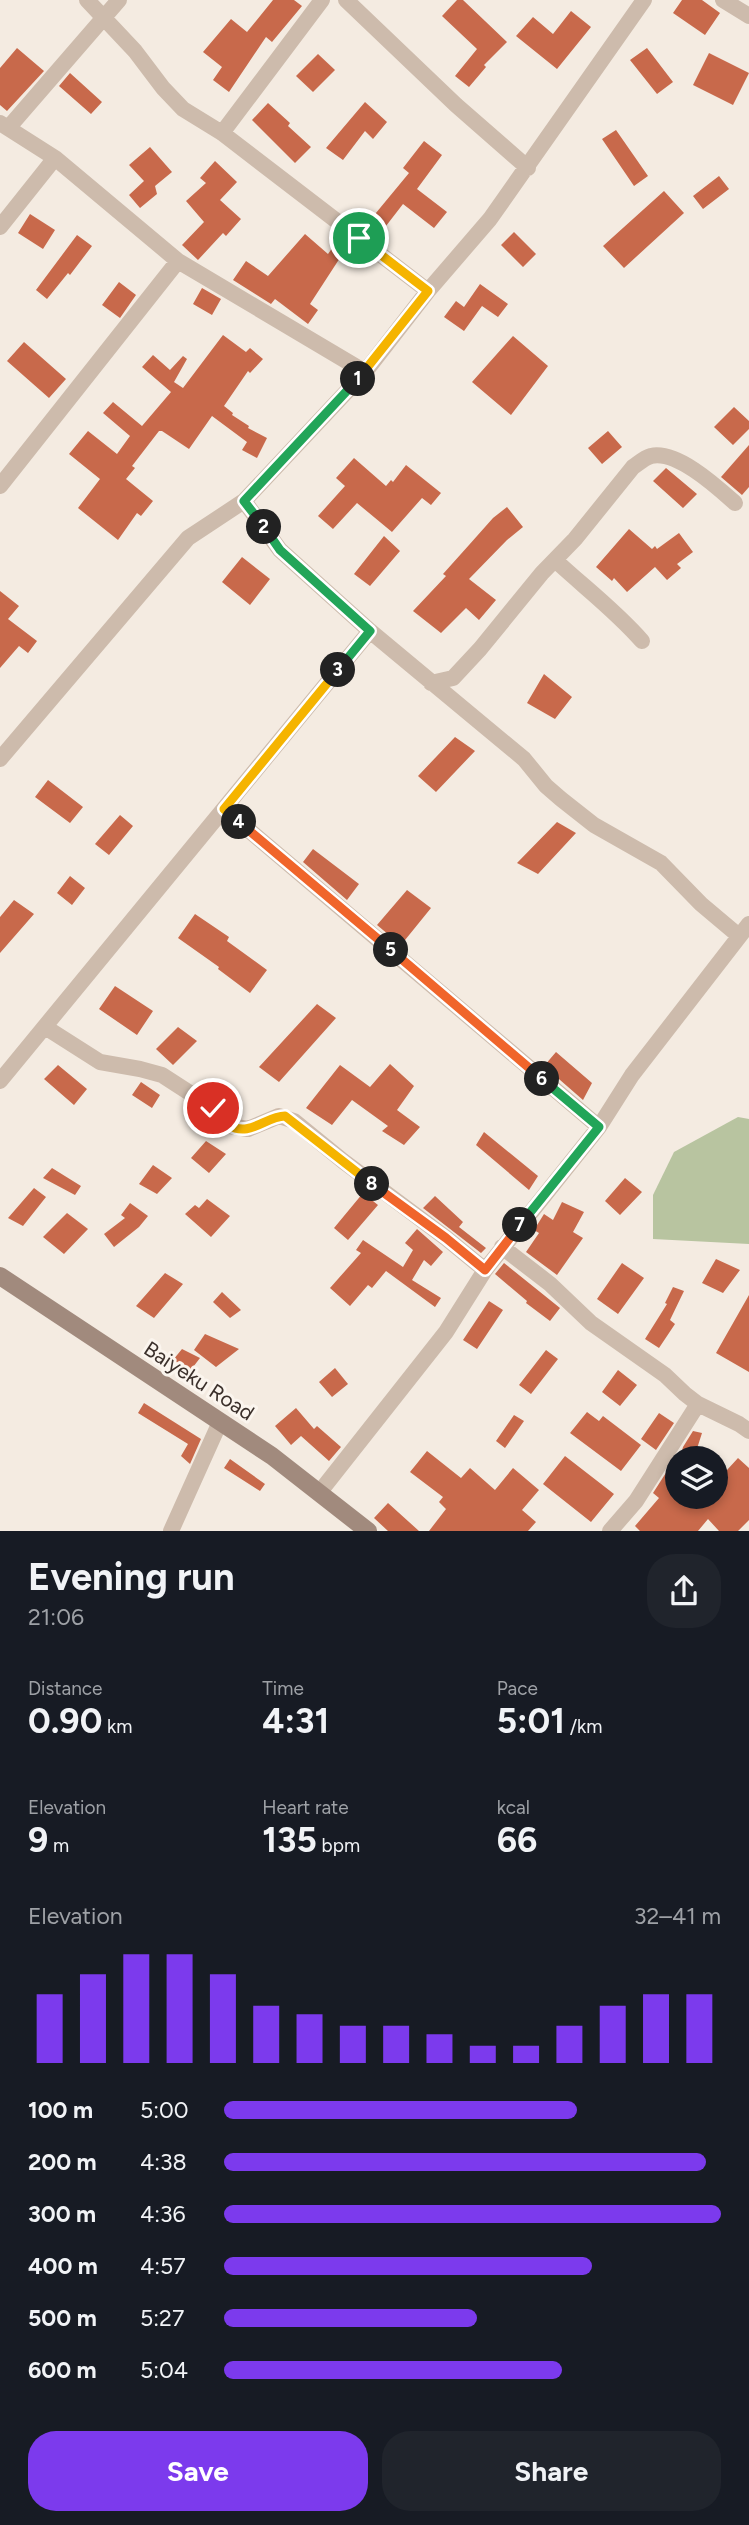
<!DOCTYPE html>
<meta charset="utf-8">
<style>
:root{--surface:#171b24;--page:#20242c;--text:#f1f3f6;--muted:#9ea1a6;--accent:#7c3aed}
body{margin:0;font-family:Figtree,sans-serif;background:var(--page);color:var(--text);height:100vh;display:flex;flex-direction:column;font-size:26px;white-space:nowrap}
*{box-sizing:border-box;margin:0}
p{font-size:23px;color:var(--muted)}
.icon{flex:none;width:38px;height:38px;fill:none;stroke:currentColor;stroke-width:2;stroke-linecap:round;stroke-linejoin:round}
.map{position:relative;height:1531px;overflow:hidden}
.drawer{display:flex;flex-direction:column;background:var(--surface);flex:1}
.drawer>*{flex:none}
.tools{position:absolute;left:665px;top:1446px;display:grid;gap:14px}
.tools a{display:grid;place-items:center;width:63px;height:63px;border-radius:50%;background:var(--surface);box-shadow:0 4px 10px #0003;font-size:35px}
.pin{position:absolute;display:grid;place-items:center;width:60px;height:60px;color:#fff;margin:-30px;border:4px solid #fff;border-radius:50%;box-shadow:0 2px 7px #0007}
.km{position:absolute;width:35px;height:35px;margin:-18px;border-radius:50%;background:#222;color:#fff;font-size:19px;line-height:35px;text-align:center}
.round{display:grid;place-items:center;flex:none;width:74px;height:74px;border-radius:28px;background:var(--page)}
.head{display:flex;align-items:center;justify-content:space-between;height:119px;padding:0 28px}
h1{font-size:38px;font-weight:700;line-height:52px}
.stats{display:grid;grid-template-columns:repeat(3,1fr);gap:10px;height:119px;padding:7px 28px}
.stats div{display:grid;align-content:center}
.stats b{font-size:35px;font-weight:700}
.stats small{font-size:19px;font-weight:400}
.stats p{font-size:19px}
.chart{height:196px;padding:14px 28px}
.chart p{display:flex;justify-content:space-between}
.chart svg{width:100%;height:126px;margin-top:7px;stroke:var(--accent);stroke-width:6}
.button{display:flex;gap:14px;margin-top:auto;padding:14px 28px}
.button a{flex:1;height:80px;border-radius:28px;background:var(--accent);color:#fff;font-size:28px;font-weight:700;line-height:80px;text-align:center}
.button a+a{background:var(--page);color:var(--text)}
ul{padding:0 28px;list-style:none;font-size:23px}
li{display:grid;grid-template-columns:112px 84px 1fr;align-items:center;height:52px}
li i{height:18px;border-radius:9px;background:var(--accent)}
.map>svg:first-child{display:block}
.green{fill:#b8c4a0}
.building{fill:#c8694b}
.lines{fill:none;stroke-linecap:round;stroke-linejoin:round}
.street{stroke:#cdbbac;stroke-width:16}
.secondary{stroke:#a18a7d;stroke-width:18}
.split-1-casing{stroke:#fff;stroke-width:14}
.split-2-casing{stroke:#fff;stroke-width:14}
.split-3-casing{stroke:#fff;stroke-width:14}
.split-4-casing{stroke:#fff;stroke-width:14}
.split-5-casing{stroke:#fff;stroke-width:14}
.split-6-casing{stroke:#fff;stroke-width:14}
.split-7-casing{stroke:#fff;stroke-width:14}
.split-8-casing{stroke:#fff;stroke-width:14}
.split-9-casing{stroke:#fff;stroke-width:14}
.split-1{stroke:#f5b400;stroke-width:9}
.split-2{stroke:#22a559;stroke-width:9}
.split-3{stroke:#22a559;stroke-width:9}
.split-4{stroke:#f5b400;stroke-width:9}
.split-5{stroke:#f0652b;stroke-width:9}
.split-6{stroke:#f0652b;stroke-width:9}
.split-7{stroke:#22a559;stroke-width:9}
.split-8{stroke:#f0652b;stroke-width:9}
.split-9{stroke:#f5b400;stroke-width:9}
.labels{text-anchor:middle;stroke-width:6;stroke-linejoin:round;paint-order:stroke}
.street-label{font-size:21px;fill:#3b302b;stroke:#fbf5ee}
</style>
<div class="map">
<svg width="749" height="1531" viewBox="0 0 749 1531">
<rect width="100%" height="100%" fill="#f4ebe1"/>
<!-- green -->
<path class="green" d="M738 1117 749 1119V1244L653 1239V1195L674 1152Z"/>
<!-- building -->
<path class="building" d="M273 0H294L302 6 272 42 266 37 229 92 213 80 222 67 203 52 231 19 247 32Z
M457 0H463L507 42 484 65 486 67 469 87 455 76 477 49 442 16Z
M682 0H702L720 13 705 35 673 13Z
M571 11 591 27 557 69 516 36 533 17 553 34Z
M17 48 44 71 7 111 0 105V68Z
M647 48 673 82 657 94 630 60Z
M709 53 749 73 733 105 693 85Z
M318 54 335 70 313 92 296 76Z
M70 73 102 102 91 114 59 86Z
M365 102 387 122 373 139 365 131 343 160 326 148Z
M268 103 290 123 288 126 311 147 295 163 252 120Z
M616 130 648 176 634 186 602 139Z
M424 141 442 155 417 189 447 212 434 228 403 204 379 235 366 225 409 173 403 168Z
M150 147 172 172 155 186 157 194 140 208 129 195 144 181 129 165Z
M215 161 237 182 220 200 241 219 226 236 223 233 198 260 182 245 204 222 186 201 206 183 200 178Z
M719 176 729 189 703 209 693 196Z
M664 191 684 213 624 268 603 246Z
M30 214 55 230 43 249 18 233Z
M514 232 536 254 523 267 501 245Z
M305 234 328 254 340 237 349 244 310 304 318 310 308 324 275 299 271 304 233 280 246 261 268 276Z
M77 235 92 246 70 275 68 273 47 299 36 290Z
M119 282 136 295 120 318 102 305Z
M480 284 508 304 498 317 482 306 464 331 444 317 456 301 464 307Z
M202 288 221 299 212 315 193 304Z
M223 335 246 352 250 348 263 359 250 373 248 371 224 406 233 413 232 415 249 426 248 428 267 438 257 458 242 450 247 442 212 416 189 449 162 431H159L132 466 135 468 126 479 153 501 141 516 137 513 118 540 78 508 100 479 69 454 88 431 117 454 130 436 103 413 113 402 142 426 171 392 142 367 153 355 170 370 183 356 187 359 174 382 183 388Z
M513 336 548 366 511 415 472 382Z
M24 342 66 379 49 398 7 361Z
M734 407 749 421V429L733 445 714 427Z
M608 431 622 447 602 464 588 448Z
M749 445V487L742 495 721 477Z
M354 458 386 486 391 480 393 482 406 465 441 493 431 505 422 498 392 532 357 503 333 529 318 516 345 486 336 478Z
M666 468 697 494 683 508 653 481Z
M507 507 523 527 507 540 469 579 496 600 479 620 466 608 441 633 413 611 446 576 443 574 469 545 493 518Z
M629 529 652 549 655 546 657 549 679 533 693 552 677 564 681 568 667 580 655 567 627 592 614 578 612 581 596 567Z
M384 536 400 551 370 586 354 574Z
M242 557 270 579 250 605 222 582Z
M0 591 19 606 8 619 37 641 28 653 19 646 0 668Z
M544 674 572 697 555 719 527 703Z
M455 737 475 751 436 792 418 776Z
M48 780 83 807 70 823 35 797Z
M120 815 133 826 109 855 95 844Z
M557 822 576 833 538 874 517 863Z
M313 849 359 884 347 900 303 862Z
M70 876 85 888 72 905 57 893Z
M407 890 431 908 401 945 377 925Z
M14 900 34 914 0 953V917Z
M195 914 229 937 227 941 267 970 250 993 218 969 219 967 178 938Z
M115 986 153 1011 137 1035 99 1009Z
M317 1004 336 1018 279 1082 259 1067Z
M178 1027 197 1041 173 1065 156 1049Z
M556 1052 592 1083 583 1100 544 1066Z
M390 1064 414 1086 397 1110 420 1127 404 1145 382 1131 388 1126 352 1100 332 1125 306 1108 340 1065 370 1087Z
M58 1065 87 1089 74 1105 44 1079Z
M141 1082 160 1095 152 1108 132 1095Z
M484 1132 538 1176 529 1190 476 1145Z
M206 1141 226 1154 209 1173 191 1158Z
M153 1165 172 1178 157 1194 139 1184Z
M52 1168 81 1186 75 1195 43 1178Z
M625 1178 642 1192 620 1215 605 1201Z
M34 1188 46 1197 23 1226 8 1218Z
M363 1193 378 1205 348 1240 334 1228Z
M435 1196 463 1222 459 1227 486 1248 481 1253 423 1208Z
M207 1199 230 1216 211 1237 185 1214 195 1205 199 1208Z
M562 1202 584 1212 573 1232 583 1238 557 1275 526 1252 539 1233 534 1230 544 1214 553 1220Z
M130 1203 148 1216 139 1227 114 1247 104 1234 125 1218 121 1215Z
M67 1213 88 1229 64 1254 43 1237Z
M417 1229 443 1252 431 1266 424 1260 412 1280 441 1298 435 1307 386 1271 372 1288 368 1285 350 1306 330 1288 361 1253 356 1250 363 1240 403 1267 413 1250 405 1243Z
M716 1259 740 1270 723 1293 702 1283Z
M504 1263 560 1308 550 1321 526 1303 527 1301 495 1274Z
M622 1263 644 1278 618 1314 597 1299Z
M165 1273 183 1284 154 1318 136 1306Z
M673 1287 684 1291 670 1320 675 1324 659 1348 645 1339 667 1304 665 1303Z
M222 1292 241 1310 230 1318 213 1302Z
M749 1295V1372L716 1353Z
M489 1301 503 1310 477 1349 463 1340Z
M205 1334 239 1349 216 1367 194 1350Z
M182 1349 200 1358 190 1371 173 1360Z
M546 1350 558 1359 531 1394 519 1385Z
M335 1368 348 1384 332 1397 319 1382Z
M618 1370 637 1385 620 1406 602 1392Z
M144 1403 201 1439 190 1464 181 1456 188 1444 138 1413Z
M296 1408 314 1429 317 1426 341 1447 329 1461 301 1436 291 1445 275 1426Z
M587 1412 599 1421 603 1416 641 1445 621 1471 570 1433Z
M659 1413 674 1423 656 1450 641 1439Z
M514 1415 524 1421 505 1448 496 1441Z
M693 1431 702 1433 694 1458H680L683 1447Z
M427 1451 461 1478 470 1468 495 1490 513 1468 539 1490 522 1510 536 1522 528 1531H429L446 1509 439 1502 443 1497 410 1472Z
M565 1456 614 1494 591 1522 543 1484Z
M738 1458 749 1468V1520L738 1531H719L708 1519 698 1531H640L635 1526 659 1498 653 1493 671 1465 677 1470V1496H716V1482Z
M230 1459 265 1484 260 1491 224 1468Z
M388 1503 419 1531H388L374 1518Z"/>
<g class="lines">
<!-- street -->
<path class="street" d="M87 0 135 51 163 88 183 109 222 133 428 291
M346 0 456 105 528 168
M723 0 749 16
M0 123 55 158 178 261 365 372
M9 127 119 0
M222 133 322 0
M0 227 55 158
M0 486 178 261
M244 501 280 550 370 631 524 759 546 786 561 799 594 825 661 863 701 904 739 936
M555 560C584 587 616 611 642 641
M431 683 453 678 480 649 542 573 575 539 633 467C639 463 644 458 651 456 677 450 717 487 735 503
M0 759 188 538 244 501 365 372 428 291 490 219 644 0
M224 809 599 1127
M45 1027 100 1062 140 1069 162 1075 213 1108 230 1126 248 1129 279 1116 294 1121 343 1161 446 1238 485 1270
M0 1081 370 631
M502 1247 550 1284 591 1323 665 1375 685 1394 698 1404 739 1424 749 1431
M319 1493 446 1332 485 1270 599 1127 632 1075 749 924
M171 1531 220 1422
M610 1531 636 1501 698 1404"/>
<!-- secondary -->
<path class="secondary" d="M0 1276 272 1456 368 1531"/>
</g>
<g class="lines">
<!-- split-1 casing -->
<g class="split-1-casing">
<path id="split-1" d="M358 379 428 291 359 238"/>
</g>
<!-- split-2 casing -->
<g class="split-2-casing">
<path id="split-2" d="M264 527 244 501 358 379"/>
</g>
<!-- split-3 casing -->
<g class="split-3-casing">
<path id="split-3" d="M264 527 280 550 370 631 338 670"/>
</g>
<!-- split-4 casing -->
<g class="split-4-casing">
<path id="split-4" d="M239 822 224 809 338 670"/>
</g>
<!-- split-5 casing -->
<g class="split-5-casing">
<path id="split-5" d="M239 822 391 950"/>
</g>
<!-- split-6 casing -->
<g class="split-6-casing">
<path id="split-6" d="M391 950 542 1079"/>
</g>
<!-- split-7 casing -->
<g class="split-7-casing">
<path id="split-7" d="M520 1225 599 1127 542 1079"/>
</g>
<!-- split-8 casing -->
<g class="split-8-casing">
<path id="split-8" d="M372 1184 446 1238 485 1270 520 1225"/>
</g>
<!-- split-9 casing -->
<g class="split-9-casing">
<path id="split-9" d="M213 1108C219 1113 223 1121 229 1125 249 1138 266 1116 285 1116L372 1184"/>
</g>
<!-- split-1 -->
<use href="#split-1" class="split-1"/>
<!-- split-2 -->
<use href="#split-2" class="split-2"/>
<!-- split-3 -->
<use href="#split-3" class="split-3"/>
<!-- split-4 -->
<use href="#split-4" class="split-4"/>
<!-- split-5 -->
<use href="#split-5" class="split-5"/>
<!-- split-6 -->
<use href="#split-6" class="split-6"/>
<!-- split-7 -->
<use href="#split-7" class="split-7"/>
<!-- split-8 -->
<use href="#split-8" class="split-8"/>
<!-- split-9 -->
<use href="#split-9" class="split-9"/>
</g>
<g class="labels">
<!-- street labels -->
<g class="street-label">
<text transform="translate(199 1381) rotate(33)" y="7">Baiyeku Road</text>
</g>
</g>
</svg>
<div class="tools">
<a><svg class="icon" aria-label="layers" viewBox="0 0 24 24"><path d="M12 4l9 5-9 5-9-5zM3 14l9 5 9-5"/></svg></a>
</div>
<div class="pin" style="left:359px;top:238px;background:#1e9e55"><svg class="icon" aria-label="arrive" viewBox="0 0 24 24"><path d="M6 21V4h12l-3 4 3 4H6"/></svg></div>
<div class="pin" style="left:213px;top:1108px;background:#d93025"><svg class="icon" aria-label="check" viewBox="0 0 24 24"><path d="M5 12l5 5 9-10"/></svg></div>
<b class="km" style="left:358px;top:379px">1</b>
<b class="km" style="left:264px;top:527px">2</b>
<b class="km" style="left:338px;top:670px">3</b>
<b class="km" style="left:239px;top:822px">4</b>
<b class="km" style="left:391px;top:950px">5</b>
<b class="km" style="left:542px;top:1079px">6</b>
<b class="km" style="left:520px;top:1225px">7</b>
<b class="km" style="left:372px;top:1184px">8</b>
</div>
<section class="drawer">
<div class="head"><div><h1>Evening run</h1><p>21:06</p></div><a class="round"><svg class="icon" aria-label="share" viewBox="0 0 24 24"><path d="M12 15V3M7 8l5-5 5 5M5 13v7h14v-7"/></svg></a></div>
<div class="stats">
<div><p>Distance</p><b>0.90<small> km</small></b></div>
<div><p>Time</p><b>4:31</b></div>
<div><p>Pace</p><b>5:01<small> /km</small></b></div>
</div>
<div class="stats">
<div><p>Elevation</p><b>9<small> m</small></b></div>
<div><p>Heart rate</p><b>135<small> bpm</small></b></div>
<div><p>kcal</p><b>66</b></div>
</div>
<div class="chart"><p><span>Elevation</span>32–41 m</p>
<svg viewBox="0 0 160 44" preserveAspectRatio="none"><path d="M5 44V20M15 44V13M25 44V6M35 44V6M45 44V13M55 44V24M65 44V27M75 44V31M85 44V31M95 44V34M105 44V38M115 44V38M125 44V31M135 44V24M145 44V20M155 44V20"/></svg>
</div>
<ul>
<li><b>100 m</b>5:00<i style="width:71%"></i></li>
<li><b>200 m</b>4:38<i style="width:97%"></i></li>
<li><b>300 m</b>4:36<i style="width:100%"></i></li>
<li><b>400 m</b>4:57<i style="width:74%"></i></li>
<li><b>500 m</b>5:27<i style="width:51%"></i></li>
<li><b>600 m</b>5:04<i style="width:68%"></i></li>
</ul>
<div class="button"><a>Save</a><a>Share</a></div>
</section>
